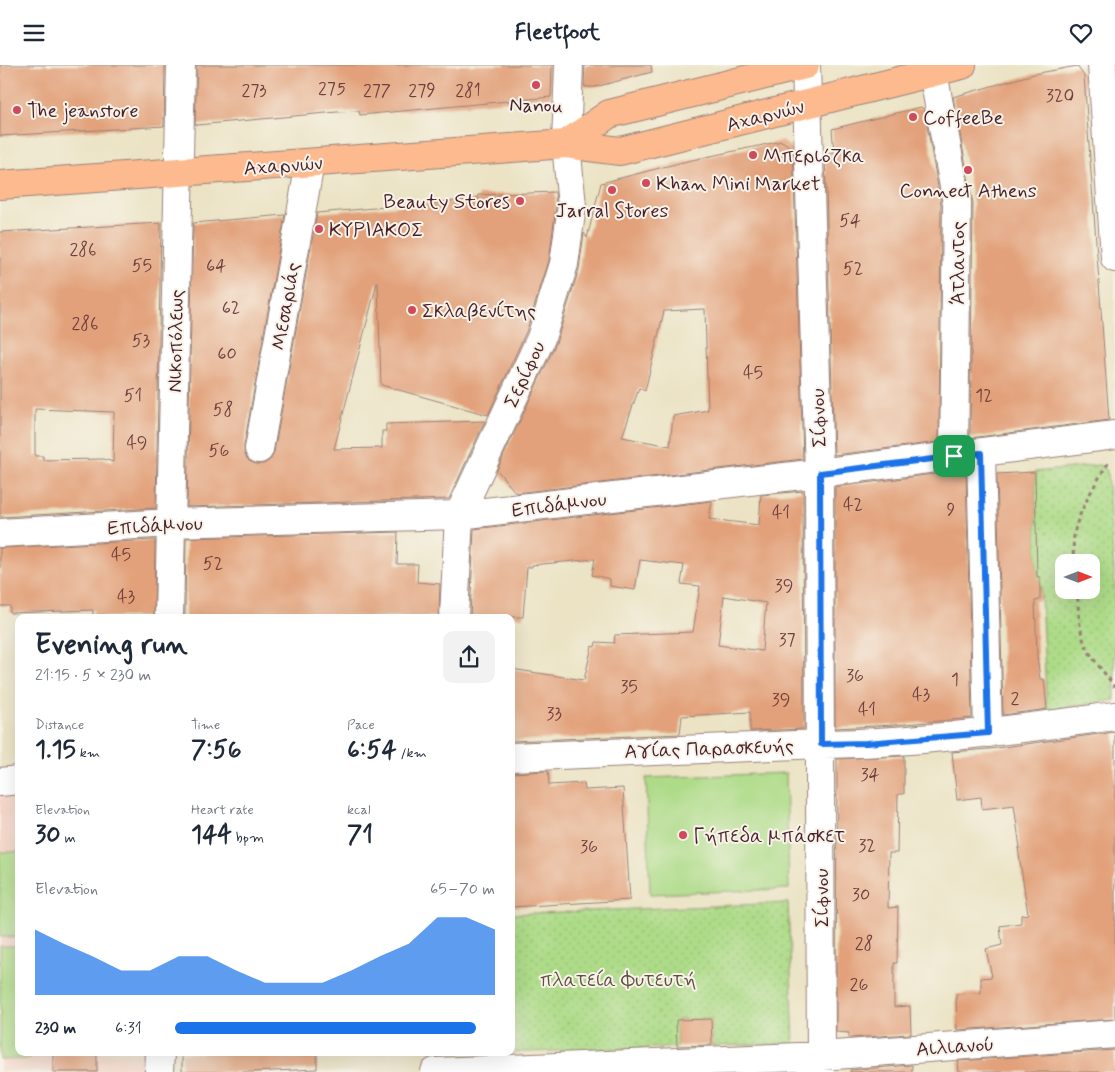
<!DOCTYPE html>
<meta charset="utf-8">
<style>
:root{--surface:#fff;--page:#f2f2f3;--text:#1f2937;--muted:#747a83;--accent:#1a73e8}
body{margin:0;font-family:Mynerve,sans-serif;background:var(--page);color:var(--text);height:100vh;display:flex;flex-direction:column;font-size:19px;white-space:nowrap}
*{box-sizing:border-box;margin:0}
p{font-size:16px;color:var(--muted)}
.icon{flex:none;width:28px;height:28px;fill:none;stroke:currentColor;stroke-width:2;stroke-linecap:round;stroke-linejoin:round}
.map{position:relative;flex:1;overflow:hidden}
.drawer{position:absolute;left:15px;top:549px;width:500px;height:442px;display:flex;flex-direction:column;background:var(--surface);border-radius:10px;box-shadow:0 5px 20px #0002}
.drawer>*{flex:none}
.needle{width:32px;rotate:90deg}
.buttons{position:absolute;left:1055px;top:489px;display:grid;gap:10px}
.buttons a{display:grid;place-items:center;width:45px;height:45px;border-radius:10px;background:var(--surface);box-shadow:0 5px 20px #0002;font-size:25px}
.pin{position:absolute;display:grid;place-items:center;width:42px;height:42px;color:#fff;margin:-21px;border-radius:10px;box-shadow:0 2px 8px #0006}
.round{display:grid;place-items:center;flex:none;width:52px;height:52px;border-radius:10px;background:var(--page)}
.overview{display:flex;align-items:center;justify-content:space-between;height:85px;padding:0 20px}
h1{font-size:28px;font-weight:700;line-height:38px}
.figures{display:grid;grid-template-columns:repeat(3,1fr);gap:8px;height:85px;padding:5px 20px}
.figures div{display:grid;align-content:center}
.figures b{font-size:25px;font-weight:700}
.figures small{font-size:14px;font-weight:400}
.figures p{font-size:14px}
.chart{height:140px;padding:10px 20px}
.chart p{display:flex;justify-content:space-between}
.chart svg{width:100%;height:90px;margin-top:5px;fill:var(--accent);opacity:.7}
ul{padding:0 20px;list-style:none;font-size:16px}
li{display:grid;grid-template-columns:80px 60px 1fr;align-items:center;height:38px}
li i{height:12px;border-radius:6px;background:var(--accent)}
header{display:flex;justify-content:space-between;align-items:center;height:65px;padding:0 20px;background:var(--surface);font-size:22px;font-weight:700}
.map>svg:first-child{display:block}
.built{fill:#f6d2c5}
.grass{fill:#addb88;stroke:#7c7d5a}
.park{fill:url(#park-dots);stroke:#7c7d5a;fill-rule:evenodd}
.building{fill:#e2a17a;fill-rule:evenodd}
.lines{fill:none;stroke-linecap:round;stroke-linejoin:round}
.minor-casing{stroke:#9a8178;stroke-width:30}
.primary-casing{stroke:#9a8178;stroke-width:30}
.path{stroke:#9a8178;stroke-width:3;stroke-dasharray:4 4;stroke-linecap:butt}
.minor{stroke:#fff;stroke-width:28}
.primary{stroke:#fcba8e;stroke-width:28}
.route-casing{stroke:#fff;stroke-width:10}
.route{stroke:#1a73e8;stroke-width:6}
.poi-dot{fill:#d1495b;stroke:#f7f3e8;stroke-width:2}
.labels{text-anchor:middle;stroke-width:4;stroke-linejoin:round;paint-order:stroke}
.number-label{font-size:18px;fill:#70403f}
.poi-label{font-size:20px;fill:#4a1f2b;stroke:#f7f3e8;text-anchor:start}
.street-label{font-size:20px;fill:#4a1f2b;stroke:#f7f3e8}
.park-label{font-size:20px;fill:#634e42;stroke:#f7f3e8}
</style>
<header><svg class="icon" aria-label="menu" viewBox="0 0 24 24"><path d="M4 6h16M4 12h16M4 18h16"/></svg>Fleetfoot<svg class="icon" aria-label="heart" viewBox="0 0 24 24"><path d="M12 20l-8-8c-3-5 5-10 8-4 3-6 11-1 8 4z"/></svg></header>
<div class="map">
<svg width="1115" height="1007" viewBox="0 0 1115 1007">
<defs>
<pattern id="park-dots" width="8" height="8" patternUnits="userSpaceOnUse" patternTransform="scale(1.25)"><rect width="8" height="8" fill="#addb88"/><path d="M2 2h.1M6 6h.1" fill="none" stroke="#96bc76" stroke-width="1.8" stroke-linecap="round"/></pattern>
</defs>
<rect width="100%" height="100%" fill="#f7f3e8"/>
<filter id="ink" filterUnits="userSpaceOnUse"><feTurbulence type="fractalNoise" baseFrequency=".02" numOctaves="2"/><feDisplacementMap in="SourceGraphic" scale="10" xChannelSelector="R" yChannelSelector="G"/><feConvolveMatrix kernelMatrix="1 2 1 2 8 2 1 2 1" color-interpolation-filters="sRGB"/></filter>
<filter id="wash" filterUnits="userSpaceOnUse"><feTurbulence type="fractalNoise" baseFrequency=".0096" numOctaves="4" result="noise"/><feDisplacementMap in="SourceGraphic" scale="20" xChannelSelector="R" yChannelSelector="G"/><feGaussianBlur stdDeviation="1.12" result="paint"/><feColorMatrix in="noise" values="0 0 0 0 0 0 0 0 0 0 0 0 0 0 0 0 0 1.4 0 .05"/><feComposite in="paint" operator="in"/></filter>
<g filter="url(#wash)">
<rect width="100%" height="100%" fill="#ebe3c4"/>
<!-- built -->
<path class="built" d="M19 725V988H143V1007H0V729Z"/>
<!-- grass -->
<path class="grass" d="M786 708 789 824 650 829 646 713Z
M0 787H19V872H0Z
M0 881H19V988H29V994L0 995Z"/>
<!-- park -->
<path class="park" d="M1099 400 1104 402 1107 406 1115 517V635L1047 645 1040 513 1037 512 1035 407ZM1064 498H1091V525H1064Z
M788 838 794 979 712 981 711 954 676 955 677 982 495 988H511V849Z"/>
<g id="blocks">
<!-- building -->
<path class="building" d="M0 0H165L164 61 0 71Z
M197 0H552L551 32 360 50 359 46 337 47 197 60 195 59Z
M585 0H651L652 7 595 22H588L584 21Z
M1077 1 1084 11 1109 355 970 373 973 138 953 32 1034 9Z
M921 42 924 44 941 139 939 377 834 390 825 90 834 88 832 64Z
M782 76 793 84 803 394 516 428 497 405 556 278 579 204 584 168 587 173 601 118 687 96ZM705 244 708 345 673 351 670 381 622 372 639 323 645 326 664 246Z
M555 127 556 141 549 196 526 267 488 350 381 320 378 218H377L334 384 382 383V366H386V359L485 356 449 434 187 442 193 158 285 150 244 381V389L249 396 256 399H264L271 394 274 387 317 148 478 134V130Z
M161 158 156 443 0 452V167ZM35 344 114 347 113 397 104 394 43 395V391H35Z
M966 405 972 653 894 660 835 663V422Z
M1035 407 1037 512H1040V535L1035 536 1037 591 1040 614H1044L1047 644 1003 650 997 409Z
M803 426 804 664 750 666V647L682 651 680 669 511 676V604L584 615 592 581 595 582 596 577 614 578 615 570 693 567 700 521 681 519 684 500 640 495 635 525 610 521V514L592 510 595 494 532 500V502H527L523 552H470L474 464 712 436 709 454 759 460 761 430ZM724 531 766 538 762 586 718 580Z
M398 467 397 499H418L417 517 440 519 439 552H185L186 473Z
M155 475 154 552H93V545L10 548V541H0V483Z
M1115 667V954L957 965 956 929 981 928V913L992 912 986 884 1002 880 1000 861 1021 858V850L1028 849 1018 783H1020L1014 740 982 744 981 732 957 735 952 687 989 684Z
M904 691V729H898L897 788H889L888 843 898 842 897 898H894V942L910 941 911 969 849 973V968L836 967 837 694Z
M548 706 549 720 584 718 585 725 623 723 630 835 511 842V708Z
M711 954 712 980 677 981 676 955Z
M1115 985V1007H959L958 996Z
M53 988H97V1007H53Z
M182 988H317V1004L252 1007H182Z
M912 1000V1007H850V1005Z"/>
</g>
</g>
<g filter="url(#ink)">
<use href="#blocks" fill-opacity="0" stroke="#9a8178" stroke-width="1"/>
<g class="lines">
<!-- minor casing -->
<g class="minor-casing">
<path id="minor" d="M806 0 819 408 821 1007
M1102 0 1115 193
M933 7 957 138 954 391
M259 384 310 98
M981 388 988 668
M0 468 171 458 459 450 819 408 1115 370
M169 552 181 0
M454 552 459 450 541 273 564 199 572 141 566 79 569 0
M511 692 821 679C920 678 1017 664 1115 651
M0 717 19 715
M159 1007 160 988
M435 1007 822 991 1115 969"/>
</g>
<!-- primary casing -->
<g class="primary-casing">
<path id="primary" d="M566 79 609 49 805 0
M0 120 566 79 620 86 962 0"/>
</g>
<!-- path -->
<path class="path" d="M1074 498C1073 489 1073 479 1074 470 1077 449 1097 415 1109 397
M1077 525C1079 544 1078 566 1087 583 1094 597 1106 609 1115 622"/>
<!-- minor -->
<use href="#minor" class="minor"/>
<!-- primary -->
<use href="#primary" class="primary"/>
</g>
</g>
<g class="lines" filter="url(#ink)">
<!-- route casing -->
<g class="route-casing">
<path id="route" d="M981 388 988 668 866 678 821 679 820 408Z"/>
</g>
<!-- route -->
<use href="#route" class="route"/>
</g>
<!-- markers -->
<g class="poi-dot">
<circle cx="536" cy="20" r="5"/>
<circle cx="17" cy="45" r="5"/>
<circle cx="913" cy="52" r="5"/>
<circle cx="753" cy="90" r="5"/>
<circle cx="968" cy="105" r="5"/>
<circle cx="646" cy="118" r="5"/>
<circle cx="612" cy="125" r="5"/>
<circle cx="520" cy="136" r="5"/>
<circle cx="319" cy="164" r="5"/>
<circle cx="412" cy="245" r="5"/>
<circle cx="683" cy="770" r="5"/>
</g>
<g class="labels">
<!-- number labels -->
<g class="number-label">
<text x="332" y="29">275</text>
<text x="254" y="31">273</text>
<text x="377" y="31">277</text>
<text x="422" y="31">279</text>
<text x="468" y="31">281</text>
<text x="1060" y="36">320</text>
<text x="850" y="161">54</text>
<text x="83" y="190">286</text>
<text x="142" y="206">55</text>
<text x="216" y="206">64</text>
<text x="853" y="209">52</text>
<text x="231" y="248">62</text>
<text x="85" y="264">286</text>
<text x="141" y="281">53</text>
<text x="227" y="294">60</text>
<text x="753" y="313">45</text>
<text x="133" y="336">51</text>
<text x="984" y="336">12</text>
<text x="223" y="350">58</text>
<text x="137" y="383">49</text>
<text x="219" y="391">56</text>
<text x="853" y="445">42</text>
<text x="951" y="450">9</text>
<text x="781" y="453">41</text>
<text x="121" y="495">45</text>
<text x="213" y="504">52</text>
<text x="784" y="526">39</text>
<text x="126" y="537">43</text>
<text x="787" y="580">37</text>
<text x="855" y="616">36</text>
<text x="955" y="620">1</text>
<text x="629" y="627">35</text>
<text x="921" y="635">43</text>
<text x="1015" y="639">2</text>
<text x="781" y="640">39</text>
<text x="867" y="650">41</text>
<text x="554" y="654">33</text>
<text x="870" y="715">34</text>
<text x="867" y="786">32</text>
<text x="589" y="787">36</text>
<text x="861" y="835">30</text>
<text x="864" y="884">28</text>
<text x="859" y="925">26</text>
</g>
<!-- poi labels -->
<g class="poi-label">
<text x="536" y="47" text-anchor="middle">Nanou</text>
<text x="27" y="52">The jeanstore</text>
<text x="923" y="59">CoffeeBe</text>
<text x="763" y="97">Μπεριόζκα</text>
<text x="656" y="125">Khan Mini Market</text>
<text x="968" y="132" text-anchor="middle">Connect Athens</text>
<text x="510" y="143" text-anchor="end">Beauty Stores</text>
<text x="612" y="152" text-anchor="middle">Jarral Stores</text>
<text x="329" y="171">ΚΥΡΙΑΚΟΣ</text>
<text x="422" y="252">Σκλαβενίτης</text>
<text x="693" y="777">Γήπεδα μπάσκετ</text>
</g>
<!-- street labels -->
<g class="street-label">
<text transform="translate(765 50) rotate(-14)" y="7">Αχαρνών</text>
<text transform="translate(283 100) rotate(-4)" y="7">Αχαρνών</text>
<text transform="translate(957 198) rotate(-90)" y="7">Άτλαντος</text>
<text transform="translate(285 241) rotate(-80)" y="7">Μεσαριάς</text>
<text transform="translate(175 276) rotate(-89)" y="7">Νικοπόλεως</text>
<text transform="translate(524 309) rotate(-65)" y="7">Σερίφου</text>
<text transform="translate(818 353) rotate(-92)" y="7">Σίφνου</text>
<text transform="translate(559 439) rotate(-7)" y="7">Επιδάμνου</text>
<text transform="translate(155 460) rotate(-3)" y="7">Επιδάμνου</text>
<text transform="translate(709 683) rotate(-2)" y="7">Αγίας Παρασκευής</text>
<text transform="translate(821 833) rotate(-90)" y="7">Σίφνου</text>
<text transform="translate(955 981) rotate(-4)" y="7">Αιλιανού</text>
</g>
<!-- park labels -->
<g class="park-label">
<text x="618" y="921">πλατεία Φυτευτή</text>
</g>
</g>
</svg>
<div class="buttons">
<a><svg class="needle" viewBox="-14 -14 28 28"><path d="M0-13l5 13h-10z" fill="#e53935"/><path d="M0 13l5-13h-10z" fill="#747a83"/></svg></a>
</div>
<div class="pin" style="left:954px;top:391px;background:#1e9e55"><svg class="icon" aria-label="arrive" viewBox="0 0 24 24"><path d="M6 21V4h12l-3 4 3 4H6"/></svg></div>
<section class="drawer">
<div class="overview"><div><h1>Evening run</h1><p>21:15 · 5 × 230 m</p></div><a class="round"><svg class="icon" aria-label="share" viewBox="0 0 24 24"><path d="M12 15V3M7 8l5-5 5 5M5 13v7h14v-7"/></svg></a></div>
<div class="figures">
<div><p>Distance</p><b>1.15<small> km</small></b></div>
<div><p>Time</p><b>7:56</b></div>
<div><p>Pace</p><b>6:54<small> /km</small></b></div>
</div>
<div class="figures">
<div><p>Elevation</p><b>30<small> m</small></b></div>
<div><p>Heart rate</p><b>144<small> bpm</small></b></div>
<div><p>kcal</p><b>71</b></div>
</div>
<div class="chart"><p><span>Elevation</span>65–70 m</p>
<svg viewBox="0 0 160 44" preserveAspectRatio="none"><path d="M0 44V12L10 19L20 25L30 32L40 32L50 25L60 25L70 32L80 38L90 38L100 38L110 32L120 25L130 19L140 6L150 6L160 12V44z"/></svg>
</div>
<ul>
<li><b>230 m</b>6:31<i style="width:94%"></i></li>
</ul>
</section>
</div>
